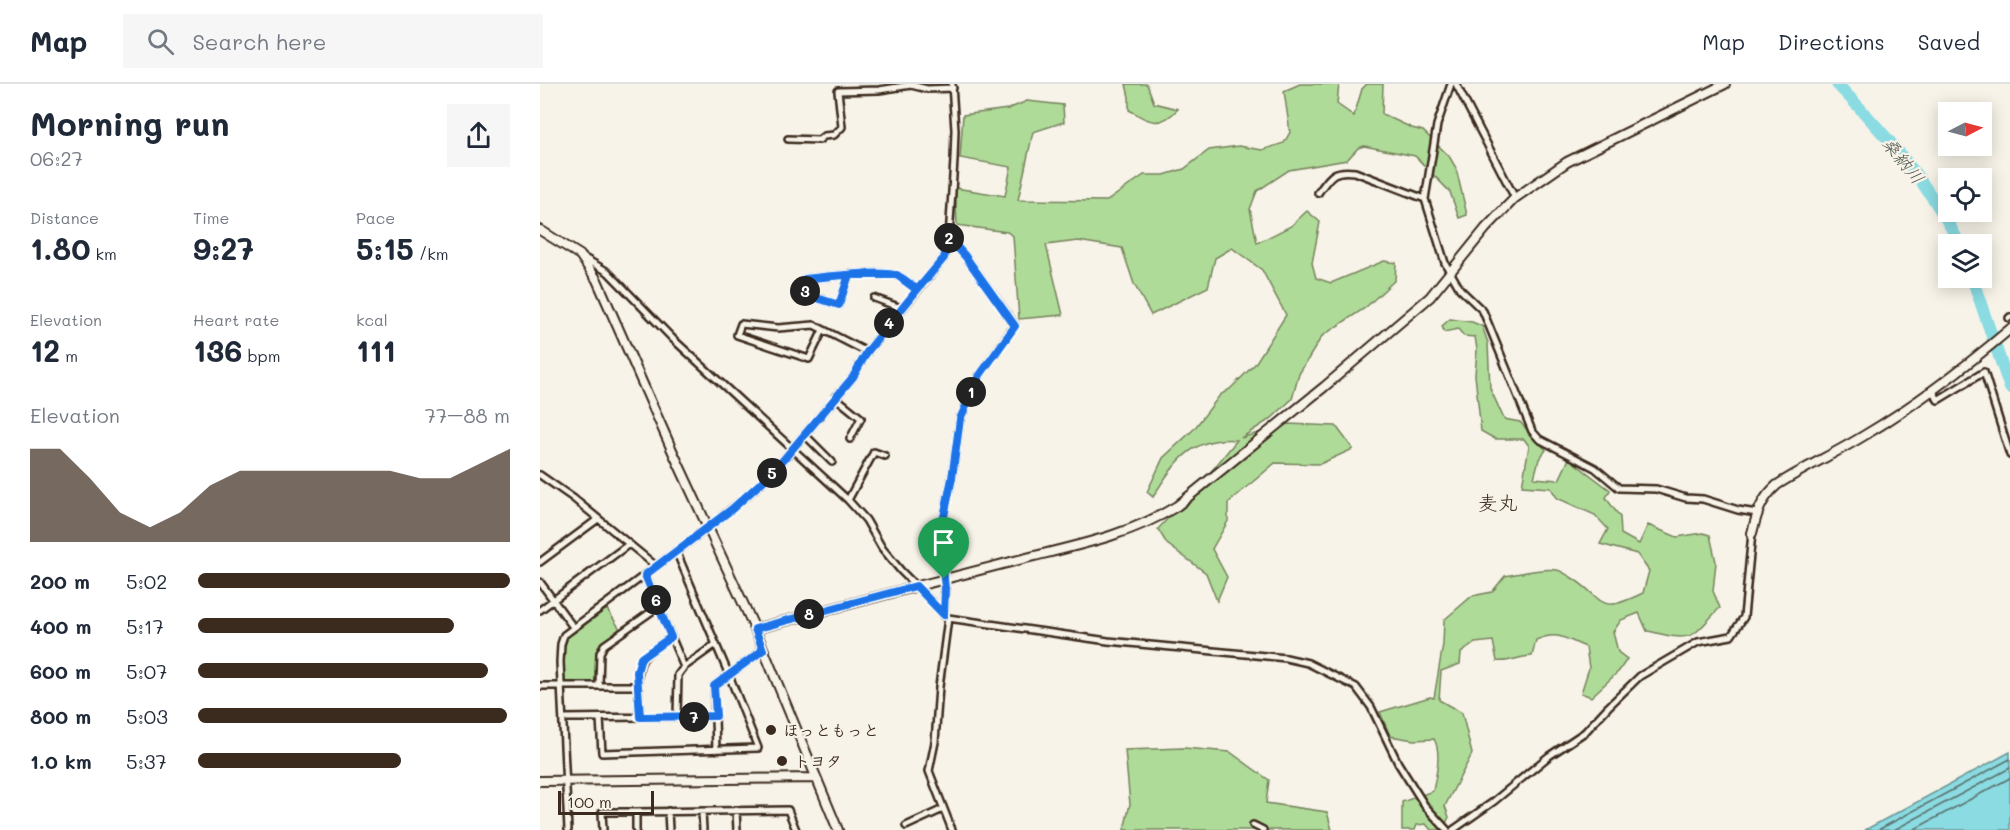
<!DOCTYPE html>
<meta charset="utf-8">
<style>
:root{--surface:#fff;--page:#f6f6f7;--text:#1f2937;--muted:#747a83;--line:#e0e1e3;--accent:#3b2a1e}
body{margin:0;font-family:Mali,"Klee One",sans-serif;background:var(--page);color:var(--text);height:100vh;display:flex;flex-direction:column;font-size:22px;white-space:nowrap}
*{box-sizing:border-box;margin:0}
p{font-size:20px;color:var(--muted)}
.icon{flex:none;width:33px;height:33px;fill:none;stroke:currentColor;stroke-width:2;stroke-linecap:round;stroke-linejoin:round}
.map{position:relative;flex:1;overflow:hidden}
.sheet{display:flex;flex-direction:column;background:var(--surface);width:540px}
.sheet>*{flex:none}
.needle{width:39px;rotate:84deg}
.controls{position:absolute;left:1398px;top:18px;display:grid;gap:12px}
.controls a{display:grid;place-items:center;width:54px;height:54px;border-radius:0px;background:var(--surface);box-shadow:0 3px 15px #0003;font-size:30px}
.scale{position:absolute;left:18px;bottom:15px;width:96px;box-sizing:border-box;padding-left:6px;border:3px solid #3b2a1e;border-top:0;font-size:16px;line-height:21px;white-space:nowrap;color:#3b2a1e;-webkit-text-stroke:4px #f7f3e8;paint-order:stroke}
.pin{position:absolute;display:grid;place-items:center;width:51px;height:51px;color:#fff;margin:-62px -26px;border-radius:50% 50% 50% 0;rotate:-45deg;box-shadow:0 0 6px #0007}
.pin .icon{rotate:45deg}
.km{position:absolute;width:30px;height:30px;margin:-15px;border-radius:50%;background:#222;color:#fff;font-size:16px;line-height:30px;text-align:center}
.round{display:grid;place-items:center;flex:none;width:63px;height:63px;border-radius:0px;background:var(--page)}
.headline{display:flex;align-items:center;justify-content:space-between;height:102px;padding:0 30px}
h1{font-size:33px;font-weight:700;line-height:45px}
.stats{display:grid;grid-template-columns:repeat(3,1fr);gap:9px;height:102px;padding:6px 30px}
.stats div{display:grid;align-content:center}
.stats b{font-size:30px;font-weight:700}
.stats small{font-size:16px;font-weight:400}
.stats p{font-size:16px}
.chart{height:168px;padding:12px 30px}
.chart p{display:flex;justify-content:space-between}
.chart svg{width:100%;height:108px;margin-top:6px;fill:var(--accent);opacity:.7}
ul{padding:0 30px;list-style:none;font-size:20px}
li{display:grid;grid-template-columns:96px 72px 1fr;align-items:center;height:45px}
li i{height:15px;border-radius:8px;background:var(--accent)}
header{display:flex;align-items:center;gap:36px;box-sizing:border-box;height:84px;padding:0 30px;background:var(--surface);border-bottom:2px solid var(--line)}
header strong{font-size:28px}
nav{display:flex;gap:33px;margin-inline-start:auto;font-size:21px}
.search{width:420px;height:54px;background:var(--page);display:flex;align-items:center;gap:15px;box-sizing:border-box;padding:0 21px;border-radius:0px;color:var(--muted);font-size:22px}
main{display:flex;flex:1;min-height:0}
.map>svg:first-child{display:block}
.green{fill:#afdb99;stroke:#75825c;stroke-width:1.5}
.water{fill:#8adbe2;stroke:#6a9494;stroke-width:1.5}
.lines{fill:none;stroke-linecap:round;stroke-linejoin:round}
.shore{stroke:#5b716c;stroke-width:1.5}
.river{stroke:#8adbe2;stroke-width:12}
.street-casing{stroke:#3b2a1e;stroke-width:10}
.secondary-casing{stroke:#3b2a1e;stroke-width:12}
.street{stroke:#f7f3e8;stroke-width:5}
.secondary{stroke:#f7f3e8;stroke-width:8}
.route-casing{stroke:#fff;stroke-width:12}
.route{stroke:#1a73e8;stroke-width:8}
.poi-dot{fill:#3b2a1e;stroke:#f7f3e8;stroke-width:2}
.labels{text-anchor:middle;stroke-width:4.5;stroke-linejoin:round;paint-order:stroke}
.poi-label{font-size:16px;font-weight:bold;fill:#3b2a1e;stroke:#f7f3e8;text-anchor:start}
.water-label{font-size:18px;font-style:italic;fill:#4f564f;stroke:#f7f3e8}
.quarter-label{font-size:20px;fill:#3b2a1e;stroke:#f7f3e8}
</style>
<header>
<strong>Map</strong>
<div class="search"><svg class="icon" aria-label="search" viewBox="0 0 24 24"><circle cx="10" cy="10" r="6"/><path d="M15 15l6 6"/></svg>Search here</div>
<nav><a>Map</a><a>Directions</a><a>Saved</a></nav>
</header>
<main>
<section class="sheet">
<div class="headline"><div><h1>Morning run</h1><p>06:27</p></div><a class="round"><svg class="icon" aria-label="share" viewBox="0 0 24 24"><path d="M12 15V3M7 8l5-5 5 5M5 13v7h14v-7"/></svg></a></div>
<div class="stats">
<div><p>Distance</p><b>1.80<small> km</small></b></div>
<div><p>Time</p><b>9:27</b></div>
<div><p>Pace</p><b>5:15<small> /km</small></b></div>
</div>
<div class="stats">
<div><p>Elevation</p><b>12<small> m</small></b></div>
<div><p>Heart rate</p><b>136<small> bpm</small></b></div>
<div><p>kcal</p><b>111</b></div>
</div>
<div class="chart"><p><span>Elevation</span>77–88 m</p>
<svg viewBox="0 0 160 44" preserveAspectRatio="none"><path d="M0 44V6L10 6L20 18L30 32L40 38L50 32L60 21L70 15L80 15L90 15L100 15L110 15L120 15L130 18L140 18L150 12L160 6V44z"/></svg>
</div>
<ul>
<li><b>200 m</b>5:02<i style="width:100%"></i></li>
<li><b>400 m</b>5:17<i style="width:82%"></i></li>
<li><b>600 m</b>5:07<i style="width:93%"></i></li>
<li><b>800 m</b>5:03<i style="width:99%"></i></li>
<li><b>1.0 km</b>5:37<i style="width:65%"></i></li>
</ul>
</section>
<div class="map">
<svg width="1470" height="746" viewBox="0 0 1470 746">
<rect width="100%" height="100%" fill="#f7f3e8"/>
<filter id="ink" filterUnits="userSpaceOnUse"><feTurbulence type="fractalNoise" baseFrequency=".0167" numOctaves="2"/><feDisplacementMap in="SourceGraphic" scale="12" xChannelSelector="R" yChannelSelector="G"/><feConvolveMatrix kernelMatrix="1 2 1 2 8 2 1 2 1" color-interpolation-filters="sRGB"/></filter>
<g filter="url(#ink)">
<!-- green -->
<path class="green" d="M586 0H607L614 19 638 25C619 45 610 38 589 26V13Z
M760 0H799L797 20 814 32 822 5 827 0H843L842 30 872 44 883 47 909 72 916 84 927 131 919 134 910 108 875 72 824 62 818 64 807 76 749 86 717 107 710 125 717 159 751 142 767 127 780 138 772 179 776 194 791 199 844 177 856 179 855 196 825 224 782 252 759 290 752 315 732 334 701 354 748 340 796 342 813 365 780 380 735 379 688 419V437L672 465 687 493 677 517 666 489 627 460 618 445 674 384 697 356C653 352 634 378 613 413L607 408 623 374 654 345 680 311 690 305 715 280 746 231 722 186 692 164 675 174 668 203 611 231 594 200 582 164 538 157 506 161 523 231 479 235 473 152 467 148 417 141 415 104 465 112 471 83 420 74 423 31 468 25 487 17 523 21 524 38 493 48 478 116 567 117 604 91H624L644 85 669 66 699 62 722 66 744 59 750 48 744 7Z
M910 235 932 238 942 242 948 259 950 304 964 335 980 338 1006 366 999 375 994 394 1019 396 1029 375 1070 406 1066 414 1080 433 1081 450 1099 460 1108 441 1137 453 1163 449 1170 451 1176 478 1173 507 1180 524C1172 531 1163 543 1155 549 1142 558 1121 549 1107 547L1099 529 1081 536 1073 548 1078 568 1087 575 1079 587 1051 613 1041 609 1049 584 1046 563C1026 556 1020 546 996 556L992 572C980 572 968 579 957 577L953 557 935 559 921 569 920 580 901 587 899 616 922 629 932 670 905 722 909 733 903 746H891L886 740 877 741 875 746H862V718L893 707C896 691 902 669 894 655L874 656 850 652 840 628 890 613 894 614 903 560 904 536 932 512 952 508 965 492C979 490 1003 483 1017 486 1021 487 1026 490 1029 492 1067 514 1054 533 1103 509L1109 487 1097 470 1060 460 1068 445 1055 431 1017 414 1011 404 982 402 989 362 984 355H955L941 347 935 291 937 265 935 253 924 252 918 245 904 248 902 242Z
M67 525 80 545C54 566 57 566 57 598L25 599 23 567 28 553Z
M644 664 690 668 729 696 726 719 787 728 792 746H584L590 720 585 666Z"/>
<!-- water -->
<path class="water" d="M1470 668V746H1325Z"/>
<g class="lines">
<!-- shore -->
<path class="shore" d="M1338 746 1470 675
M1354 746 1470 684
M1373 746 1470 694"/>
<!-- river -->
<path class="river" d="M1297 0C1346 51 1387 97 1420 160
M1432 194 1470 304"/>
<!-- street casing -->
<g class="street-casing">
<path id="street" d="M911 0 897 41 885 115 905 179 920 205 943 227 992 347 999 355 1055 384 1079 404 1116 405 1146 414 1163 415 1198 426 1217 429
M916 0 975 114
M248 55 279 56 284 52 294 51 302 43 298 7 339 6 371 1 387 5 413 4
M778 109C790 92 793 85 815 88L885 115
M41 172 68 188 133 255 308 416 326 436 342 464 361 487 408 534 568 557 746 574 768 579 816 603 831 623 858 679 885 722 907 746
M309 191 299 221 277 214H265V195C282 193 345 186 358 192 365 195 371 201 377 206
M334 214 361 224
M1469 234 1470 233
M283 246 269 275 197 251 201 240 238 244 274 241 327 268
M1393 307 1398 316 1444 288 1470 371
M295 313 321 334 310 355
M265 351 292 378
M0 391 33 414 116 482
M308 416 334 368 345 372
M0 478 58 435
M105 491 144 583
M0 498 33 543
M0 526 89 460
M404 531 405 504 401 447 412 394 420 335 440 291 475 241 425 172 409 154
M408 534 399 603 395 658 389 687 412 746
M0 602H98L100 633
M59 602 60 569 64 561 118 523
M98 602C97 570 108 570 131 553
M137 633 138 591 144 583 176 560
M23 634 176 632
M60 634 62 669 218 664 189 591 136 467
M176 666 174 602 223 566
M196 726 197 746
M128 727 129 746
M162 727 163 746
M713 741 723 746
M366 742 403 725
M28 746 20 578 21 560 24 551 169 443 207 412 233 388 313 293 327 268 404 174 409 154 414 76 415 46 412 0
M63 746 62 728H96
M96 746V728L248 726 256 746
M913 746 953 718 1009 672 1045 648 1068 623 1100 592 1158 558 1191 552 1204 533 1212 449"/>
</g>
<!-- secondary casing -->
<g class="secondary-casing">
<path id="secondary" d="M0 146 40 171 57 196 132 366 215 545 298 746
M1212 449C1217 429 1221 415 1237 401 1265 383 1296 369 1325 351 1377 320 1424 284 1470 245
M215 545C298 523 380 501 463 480 522 464 584 455 637 422L784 303 890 213 946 144 975 114 1027 78 1185 0
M0 697 276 694"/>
</g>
<!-- street -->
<use href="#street" class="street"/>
<!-- secondary -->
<use href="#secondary" class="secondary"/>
</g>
</g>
<g class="lines" filter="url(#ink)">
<!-- route casing -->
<g class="route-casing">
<path id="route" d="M404 495 401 447 412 394 420 335 440 291 475 242 425 172 409 154 404 174 377 206C371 201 365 195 358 192 346 186 282 193 265 195V214H277L299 221 309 191H357L377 206 327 268 313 293 233 388 192 425 105 491 131 553 101 574 97 588 100 633 176 632 174 602 223 566 215 545 376 502 404 531 405 504 404 495"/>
</g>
<!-- route -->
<use href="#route" class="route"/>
</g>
<!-- markers -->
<g class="poi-dot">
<circle cx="231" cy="646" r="6"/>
<circle cx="242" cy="677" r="6"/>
</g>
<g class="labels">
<!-- poi labels -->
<g class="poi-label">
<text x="243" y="652">ほっともっと</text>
<text x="254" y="683">トヨタ</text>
</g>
<!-- water labels -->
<g class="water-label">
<text transform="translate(1363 77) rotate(51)" y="6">桑納川</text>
</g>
<!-- quarter labels -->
<g class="quarter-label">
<text x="958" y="426">麦丸</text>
</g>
</g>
</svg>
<div class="controls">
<a><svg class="needle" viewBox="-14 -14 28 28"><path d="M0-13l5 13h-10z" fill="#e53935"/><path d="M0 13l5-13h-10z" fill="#747a83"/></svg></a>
<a><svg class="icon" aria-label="locate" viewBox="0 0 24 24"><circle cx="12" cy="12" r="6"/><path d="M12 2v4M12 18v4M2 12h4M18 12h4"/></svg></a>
<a><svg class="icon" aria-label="layers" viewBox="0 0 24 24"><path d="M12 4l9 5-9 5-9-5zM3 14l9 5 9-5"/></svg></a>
</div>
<div class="scale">100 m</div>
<div class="pin" style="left:404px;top:495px;background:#1e9e55"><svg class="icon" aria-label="arrive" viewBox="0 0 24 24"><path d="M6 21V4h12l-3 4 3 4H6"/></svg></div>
<b class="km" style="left:431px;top:308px">1</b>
<b class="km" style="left:409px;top:154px">2</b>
<b class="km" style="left:265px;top:207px">3</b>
<b class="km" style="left:349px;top:239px">4</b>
<b class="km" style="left:232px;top:389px">5</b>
<b class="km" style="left:116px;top:516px">6</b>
<b class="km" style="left:154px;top:633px">7</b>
<b class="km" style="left:269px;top:530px">8</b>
</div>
</main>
